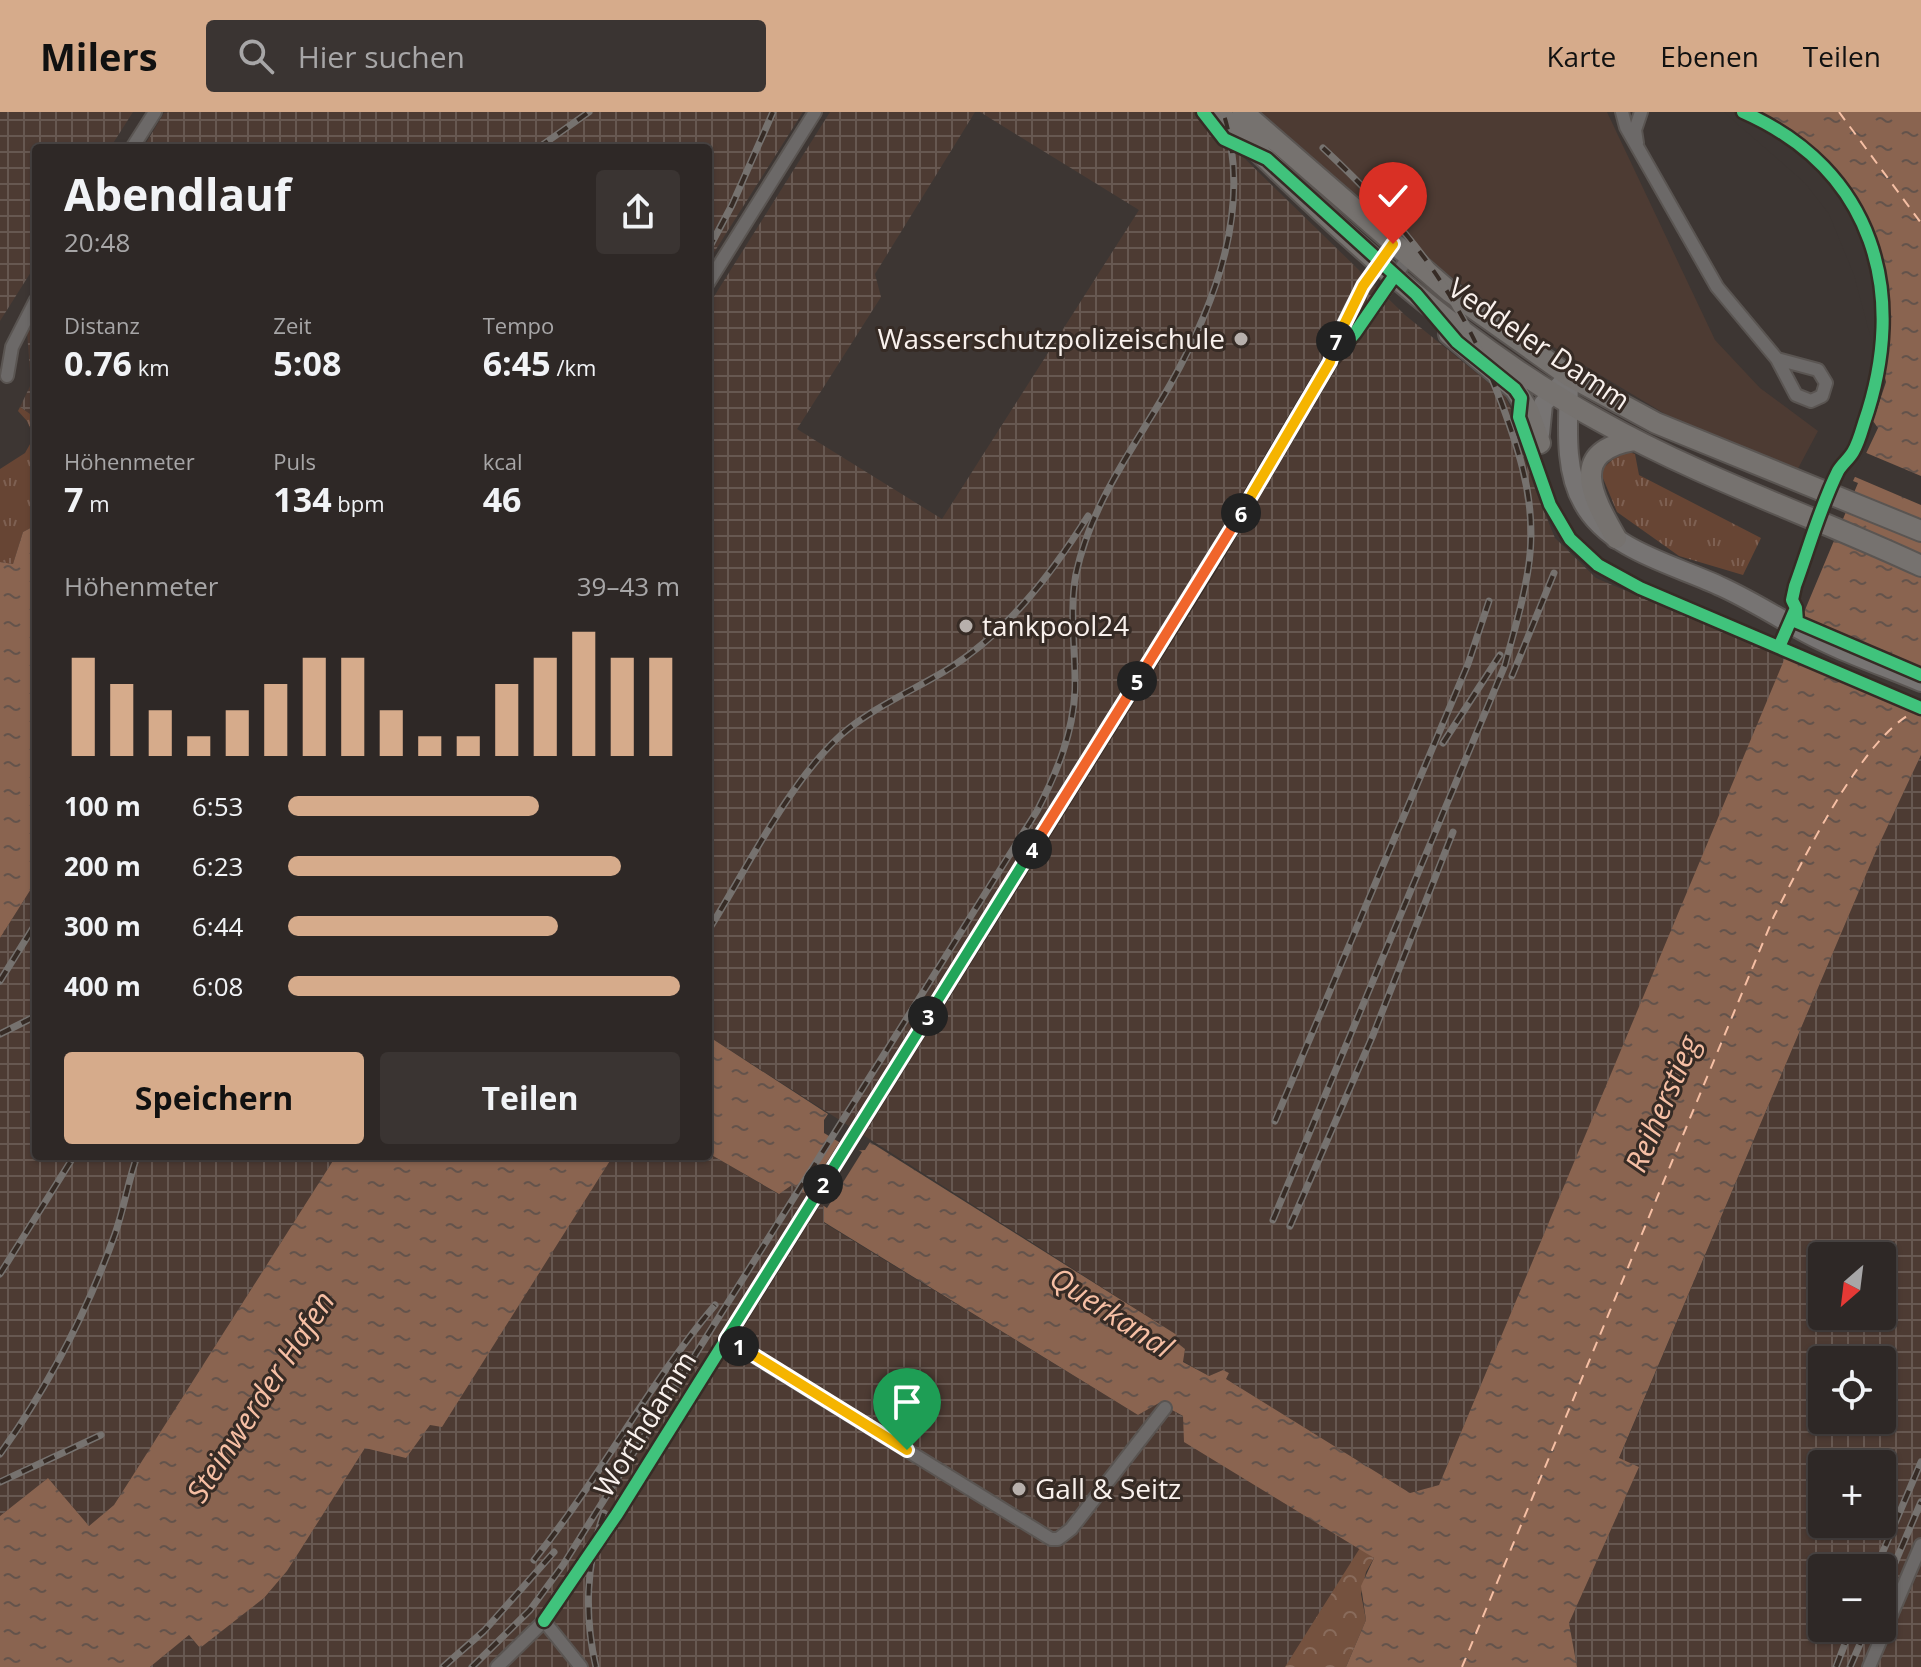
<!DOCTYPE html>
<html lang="de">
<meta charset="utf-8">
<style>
:root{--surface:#2e2826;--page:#3a3432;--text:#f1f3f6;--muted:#a7a6a7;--line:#494443;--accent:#d6ab8b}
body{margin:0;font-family:"Open Sans",sans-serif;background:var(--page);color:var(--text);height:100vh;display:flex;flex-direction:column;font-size:30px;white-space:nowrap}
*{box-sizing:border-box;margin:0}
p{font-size:26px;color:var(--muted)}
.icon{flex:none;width:44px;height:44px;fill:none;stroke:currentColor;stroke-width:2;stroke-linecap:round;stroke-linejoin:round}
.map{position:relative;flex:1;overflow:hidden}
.drawer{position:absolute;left:32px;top:32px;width:680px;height:1016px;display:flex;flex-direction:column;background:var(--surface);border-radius:8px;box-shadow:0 2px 6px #0004,0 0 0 2px var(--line)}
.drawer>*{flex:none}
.needle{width:52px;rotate:208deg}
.fabs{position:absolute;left:1808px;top:1130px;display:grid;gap:16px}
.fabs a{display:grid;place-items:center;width:88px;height:88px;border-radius:8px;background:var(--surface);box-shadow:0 2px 6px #0004,0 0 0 2px var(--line);font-size:40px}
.pin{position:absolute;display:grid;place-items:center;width:68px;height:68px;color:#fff;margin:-82px -34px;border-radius:50% 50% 50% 0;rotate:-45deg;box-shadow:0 0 8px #0007}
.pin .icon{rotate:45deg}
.km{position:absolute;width:40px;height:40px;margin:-20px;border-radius:50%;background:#222;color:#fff;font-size:22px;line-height:40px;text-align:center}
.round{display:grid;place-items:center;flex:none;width:84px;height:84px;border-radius:8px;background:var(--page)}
.overview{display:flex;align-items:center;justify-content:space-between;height:136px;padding:0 32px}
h1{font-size:44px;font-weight:700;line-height:60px}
.figures{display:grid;grid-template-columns:repeat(3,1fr);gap:12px;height:136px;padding:8px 32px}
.figures div{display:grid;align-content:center}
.figures b{font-size:34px;font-weight:700}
.figures small{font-size:22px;font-weight:400}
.figures p{font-size:22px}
.chart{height:224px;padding:16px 32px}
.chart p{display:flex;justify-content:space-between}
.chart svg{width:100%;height:144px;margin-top:8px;stroke:var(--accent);stroke-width:6}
.cta{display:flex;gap:16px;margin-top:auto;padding:16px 32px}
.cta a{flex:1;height:92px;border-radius:8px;background:var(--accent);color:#111;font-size:32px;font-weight:700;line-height:92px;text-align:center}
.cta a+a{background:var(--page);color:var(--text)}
ul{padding:0 32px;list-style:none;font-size:26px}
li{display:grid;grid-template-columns:128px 96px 1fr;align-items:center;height:60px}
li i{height:20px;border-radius:10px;background:var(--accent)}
header{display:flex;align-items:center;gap:48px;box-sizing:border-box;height:112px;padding:0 40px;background:var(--accent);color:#111}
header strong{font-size:38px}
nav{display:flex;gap:44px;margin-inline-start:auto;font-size:28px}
.search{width:560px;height:72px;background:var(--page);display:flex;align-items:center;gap:20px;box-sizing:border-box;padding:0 28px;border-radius:8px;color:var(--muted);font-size:30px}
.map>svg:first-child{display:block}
.built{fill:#4d3b33}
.industrial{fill:url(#industrial-grid);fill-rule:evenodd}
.grass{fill:url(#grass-tufts)}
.forest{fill:url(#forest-crowns)}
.water{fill:url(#water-ripples)}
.pier{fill:#3d3633}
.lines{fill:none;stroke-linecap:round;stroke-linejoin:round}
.ferry{stroke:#f6bfa4;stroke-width:2;stroke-dasharray:10 8;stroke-linecap:butt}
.street-casing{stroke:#5a5552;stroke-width:16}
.secondary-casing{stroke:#5a5552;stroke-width:22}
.primary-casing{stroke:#5a5552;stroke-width:24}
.street{stroke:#6c6968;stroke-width:12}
.secondary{stroke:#777473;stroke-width:18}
.primary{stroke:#76726f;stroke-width:20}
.rail-casing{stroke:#76726f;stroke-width:7}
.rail{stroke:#362b25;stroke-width:4;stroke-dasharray:12;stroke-linecap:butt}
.cycleway-casing{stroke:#362b25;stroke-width:17}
.cycleway{stroke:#40c37c;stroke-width:12}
.split-1-casing{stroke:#fff;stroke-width:16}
.split-2-casing{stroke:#fff;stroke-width:16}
.split-3-casing{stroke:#fff;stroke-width:16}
.split-4-casing{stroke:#fff;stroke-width:16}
.split-5-casing{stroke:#fff;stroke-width:16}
.split-6-casing{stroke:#fff;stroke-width:16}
.split-7-casing{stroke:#fff;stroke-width:16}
.split-8-casing{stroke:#fff;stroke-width:16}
.split-1{stroke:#f5b400;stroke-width:10}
.split-2{stroke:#22a559;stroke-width:10}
.split-3{stroke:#22a559;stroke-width:10}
.split-4{stroke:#22a559;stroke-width:10}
.split-5{stroke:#f0652b;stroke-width:10}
.split-6{stroke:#f0652b;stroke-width:10}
.split-7{stroke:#f5b400;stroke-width:10}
.split-8{stroke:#f5b400;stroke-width:10}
.poi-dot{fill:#b7b0ac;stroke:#362b25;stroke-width:3}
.labels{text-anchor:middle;stroke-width:6;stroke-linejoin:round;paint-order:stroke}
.poi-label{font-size:28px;fill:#f9f1ed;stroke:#362b25;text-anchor:start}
.street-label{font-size:28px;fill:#f9f1ed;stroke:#362b25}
.water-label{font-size:30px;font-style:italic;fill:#f6bfa4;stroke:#362b25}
</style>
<header>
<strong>Milers</strong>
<div class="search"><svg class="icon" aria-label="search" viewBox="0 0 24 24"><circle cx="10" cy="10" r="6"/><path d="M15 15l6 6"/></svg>Hier suchen</div>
<nav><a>Karte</a><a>Ebenen</a><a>Teilen</a></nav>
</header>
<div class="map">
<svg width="1921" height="1555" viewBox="0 0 1921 1555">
<defs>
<pattern id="industrial-grid" width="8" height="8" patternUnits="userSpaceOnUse" patternTransform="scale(2)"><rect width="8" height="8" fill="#4d3b33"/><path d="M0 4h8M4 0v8" fill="none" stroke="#675851"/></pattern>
<pattern id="grass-tufts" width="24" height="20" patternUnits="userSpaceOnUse" patternTransform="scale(2)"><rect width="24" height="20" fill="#674534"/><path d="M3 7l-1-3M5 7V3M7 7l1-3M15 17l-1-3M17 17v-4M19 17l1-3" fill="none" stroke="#7e6052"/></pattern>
<pattern id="forest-crowns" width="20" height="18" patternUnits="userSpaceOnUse" patternTransform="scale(2)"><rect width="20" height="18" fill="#75523f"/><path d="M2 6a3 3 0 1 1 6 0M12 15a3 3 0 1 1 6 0" fill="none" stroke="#896b5b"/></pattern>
<pattern id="water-ripples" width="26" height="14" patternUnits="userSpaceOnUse" patternTransform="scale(2)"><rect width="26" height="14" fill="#8a6450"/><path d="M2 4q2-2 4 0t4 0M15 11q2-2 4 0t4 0" fill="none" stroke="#64534b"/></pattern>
</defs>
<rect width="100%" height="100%" fill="#3d3633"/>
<!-- built -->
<path class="built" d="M1256 0H1607L1715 228 1760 276 1818 319 1794 364 1665 302 1542 228 1385 119Z"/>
<!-- industrial -->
<path class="industrial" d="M0 0H133L110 36H36V152L0 209Z
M170 0H803L708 150V36H143L164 1Z
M830 0H975L875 162 881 185 797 317 942 407 1139 98 980 0H1197L1405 203 1505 284 1524 326 1535 377 1555 426 1596 466 1785 547 1439 1373 1410 1381 1226 1267 1229 1261 1223 1258 1209 1264 1183 1249 1185 1237 1175 1229 1177 1223 708 924V194Z
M36 203V306L20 295 31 272 27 220Z
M1921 643V1555H1577L1569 1511 1639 1355 1619 1347 1876 739ZM1822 1144H1882V1204H1822ZM1822 1248H1882V1308H1822ZM1822 1352H1882V1412H1822ZM1822 1456H1882V1516H1822Z
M36 769V1044H336L114 1393 89 1414 48 1366 0 1404V826Z
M708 1041 778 1082 792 1073 825 1093 824 1111 1138 1303 1159 1291 1184 1305 1186 1316 1367 1439 1346 1555H150L189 1523 199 1535 264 1486 287 1459 365 1336 430 1313 442 1314 613 1044H708Z"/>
<!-- grass -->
<path class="grass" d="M20 295 36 306V413L23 420 13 452 0 450V357L25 341 34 325 27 309 18 299Z
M1623 338 1635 342 1639 363 1761 426 1743 463 1679 444 1617 400 1600 359Z"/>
<!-- forest -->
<path class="forest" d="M1360 1436 1374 1446 1366 1460 1361 1482 1366 1508 1346 1555H1285Z"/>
<!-- water -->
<path class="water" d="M1728 0H1921V643L1876 739 1619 1346 1639 1355 1569 1511 1577 1555H1346L1366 1508 1361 1474 1374 1446 1184 1330 1183 1304 1159 1291 1138 1303 824 1110V1093L792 1073 779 1082 708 1041V924L828 1002 824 1008V1021L854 1039 865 1038 870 1030 1177 1223 1175 1229 1185 1237 1183 1250 1209 1264 1223 1258 1229 1261 1226 1267 1410 1381 1439 1373 1833 431 1858 371 1853 369 1878 316 1873 309 1886 270 1876 225 1837 111 1810 71Z
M36 413V769L0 826V450L13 452 23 420Z
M336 1044H613L442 1315 430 1313 406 1346 365 1336 287 1459 264 1486 200 1536 189 1523 150 1555H0V1404L48 1366 89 1414 114 1393Z"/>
<!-- pier -->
<path class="pier" d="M1724 0H1753L1788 19 1822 46 1859 95 1875 132 1883 171 1885 210 1879 257 1854 163 1829 102 1805 71Z
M1864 340 1921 364V393L1853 364Z
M1800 499V504L1921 555V599L1783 540Z
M841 1028 862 1040 827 1096 807 1083Z"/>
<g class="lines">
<!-- ferry -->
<path class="ferry" d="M1839 0 1921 111
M1462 1555 1774 804C1801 753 1866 615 1921 597"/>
<!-- street casing -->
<g class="street-casing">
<path id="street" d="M1622 0 1626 15 1717 175 1777 247 1796 283 1811 289 1822 284 1826 271 1818 258 1777 247
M1637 31 1635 18 1641 0
M132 36 155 0
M708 171 815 0
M1331 244C1345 202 1366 167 1393 132
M7 264 12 235 36 188
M726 1227 1051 1427H1058L1071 1417 1165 1296
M544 1509 581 1555
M497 1555 544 1509 611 1412 1210 453 1330 250 1355 221 1408 146
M1869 1555 1921 1433"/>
</g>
<!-- secondary casing -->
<g class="secondary-casing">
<path id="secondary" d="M1569 264C1569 305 1562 355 1583 391 1609 439 1676 453 1722 475 1748 487 1773 502 1797 516 1835 538 1881 553 1921 570
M1540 322 1543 292 1561 272"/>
</g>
<!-- primary casing -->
<g class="primary-casing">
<path id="primary" d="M1218 0C1333 114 1457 231 1600 309 1703 367 1814 404 1921 454
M1243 0 1449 179 1569 264 1656 311 1921 419
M1449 222 1515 277 1528 298 1540 331
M1616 426C1592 384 1567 339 1635 328"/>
</g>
<!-- street -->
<use href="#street" class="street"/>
<!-- secondary -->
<use href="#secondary" class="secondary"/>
<!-- primary -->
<use href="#primary" class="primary"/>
<!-- rail casing -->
<g class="rail-casing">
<path id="rail" d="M538 36 589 0
M708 138 732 93 773 0
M1512 564 1554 461
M1443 631 1500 543
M708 819C746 758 789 670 841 623 872 596 910 580 945 559 1006 522 1050 464 1088 404
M0 869 36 811
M0 922 36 904
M1275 1009 1468 552 1489 489
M1273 1108 1505 553C1516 511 1531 466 1531 422 1531 375 1518 336 1502 292 1460 181 1409 116 1323 36
M1290 1114 1373 923 1453 720
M0 1162 74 1044
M0 1342C48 1275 87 1200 115 1122 124 1096 128 1070 137 1044
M0 1370 101 1323
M534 1448C600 1366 648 1273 715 1193
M1876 1456 1921 1350
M1882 1481 1921 1390
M443 1555 484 1519 554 1440
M472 1555 530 1498 563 1453 1037 699C1057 660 1073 622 1075 578 1076 540 1069 500 1076 462 1091 391 1135 334 1170 273 1216 191 1253 93 1223 0
M596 1555C584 1504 586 1450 604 1401
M1836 1555 1851 1516
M1850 1555 1867 1516"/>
</g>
<!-- rail -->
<use href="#rail" class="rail"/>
<!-- cycleway casing -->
<g class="cycleway-casing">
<path id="cycleway" d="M1203 0 1224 27 1267 47 1416 182 1457 230 1515 277 1521 286 1519 305 1550 393 1570 427 1598 453 1640 476 1921 596
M1743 0C1874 58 1909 181 1864 311 1861 321 1858 332 1853 340 1849 347 1842 352 1838 359 1820 395 1809 436 1795 474L1792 488 1796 496 1779 535
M1796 496 1797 510 1921 563
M544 1509 617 1402 1210 453 1330 250 1355 221 1395 163"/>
</g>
<!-- cycleway -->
<use href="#cycleway" class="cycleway"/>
</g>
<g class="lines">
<!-- split-1 casing -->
<g class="split-1-casing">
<path id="split-1" d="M739 1234 907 1338"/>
</g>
<!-- split-2 casing -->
<g class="split-2-casing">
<path id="split-2" d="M739 1234 726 1227 823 1072"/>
</g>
<!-- split-3 casing -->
<g class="split-3-casing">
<path id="split-3" d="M823 1072 928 904"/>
</g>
<!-- split-4 casing -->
<g class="split-4-casing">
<path id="split-4" d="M928 904 1032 737"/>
</g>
<!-- split-5 casing -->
<g class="split-5-casing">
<path id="split-5" d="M1032 737 1137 569"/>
</g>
<!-- split-6 casing -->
<g class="split-6-casing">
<path id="split-6" d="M1137 569 1241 401"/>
</g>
<!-- split-7 casing -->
<g class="split-7-casing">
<path id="split-7" d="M1241 401 1330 250 1336 229"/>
</g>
<!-- split-8 casing -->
<g class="split-8-casing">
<path id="split-8" d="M1336 229 1363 174 1393 132"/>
</g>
<!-- split-1 -->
<use href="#split-1" class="split-1"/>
<!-- split-2 -->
<use href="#split-2" class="split-2"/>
<!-- split-3 -->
<use href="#split-3" class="split-3"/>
<!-- split-4 -->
<use href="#split-4" class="split-4"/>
<!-- split-5 -->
<use href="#split-5" class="split-5"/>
<!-- split-6 -->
<use href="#split-6" class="split-6"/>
<!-- split-7 -->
<use href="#split-7" class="split-7"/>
<!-- split-8 -->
<use href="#split-8" class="split-8"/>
</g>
<!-- markers -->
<g class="poi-dot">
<circle cx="1241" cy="227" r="8"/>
<circle cx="966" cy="514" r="8"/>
<circle cx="1019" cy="1377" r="8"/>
</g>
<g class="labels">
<!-- poi labels -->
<g class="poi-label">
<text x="1225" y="237" text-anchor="end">Wasserschutzpolizeischule</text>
<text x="982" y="524">tankpool24</text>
<text x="1035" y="1387">Gall &amp; Seitz</text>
</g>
<!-- street labels -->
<g class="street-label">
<text transform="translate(1539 232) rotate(34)" y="10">Veddeler Damm</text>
<text transform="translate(645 1312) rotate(-58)" y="10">Worthdamm</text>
</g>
<!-- water labels -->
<g class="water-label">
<text transform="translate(1663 992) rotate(-67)" y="10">Reiherstieg</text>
<text transform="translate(1111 1201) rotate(33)" y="10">Querkanal</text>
<text transform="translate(261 1285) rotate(-57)" y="10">Steinwerder Hafen</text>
</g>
</g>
</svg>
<div class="fabs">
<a><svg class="needle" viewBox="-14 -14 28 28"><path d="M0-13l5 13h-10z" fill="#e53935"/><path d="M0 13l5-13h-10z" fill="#a7a6a7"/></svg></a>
<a><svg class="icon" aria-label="locate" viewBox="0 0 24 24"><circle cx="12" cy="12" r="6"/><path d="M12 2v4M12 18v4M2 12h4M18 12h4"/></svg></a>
<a>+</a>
<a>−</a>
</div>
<div class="pin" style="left:907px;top:1338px;background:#1e9e55"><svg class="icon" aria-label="arrive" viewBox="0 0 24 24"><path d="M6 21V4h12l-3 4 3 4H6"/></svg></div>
<div class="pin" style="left:1393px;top:132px;background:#d93025"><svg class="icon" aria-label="check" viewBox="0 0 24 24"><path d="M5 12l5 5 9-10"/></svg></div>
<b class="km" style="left:739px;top:1234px">1</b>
<b class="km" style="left:823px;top:1072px">2</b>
<b class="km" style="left:928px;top:904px">3</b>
<b class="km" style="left:1032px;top:737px">4</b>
<b class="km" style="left:1137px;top:569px">5</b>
<b class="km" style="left:1241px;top:401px">6</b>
<b class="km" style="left:1336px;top:229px">7</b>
<section class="drawer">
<div class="overview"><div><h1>Abendlauf</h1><p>20:48</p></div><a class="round"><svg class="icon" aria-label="share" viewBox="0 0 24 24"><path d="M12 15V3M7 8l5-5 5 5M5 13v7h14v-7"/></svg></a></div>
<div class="figures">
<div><p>Distanz</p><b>0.76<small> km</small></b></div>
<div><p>Zeit</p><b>5:08</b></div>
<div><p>Tempo</p><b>6:45<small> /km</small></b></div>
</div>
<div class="figures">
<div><p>Höhenmeter</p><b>7<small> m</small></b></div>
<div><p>Puls</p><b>134<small> bpm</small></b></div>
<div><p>kcal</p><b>46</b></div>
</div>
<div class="chart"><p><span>Höhenmeter</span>39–43 m</p>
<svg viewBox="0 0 160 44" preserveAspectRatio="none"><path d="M5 44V14M15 44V22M25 44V30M35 44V38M45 44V30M55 44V22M65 44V14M75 44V14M85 44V30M95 44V38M105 44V38M115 44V22M125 44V14M135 44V6M145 44V14M155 44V14"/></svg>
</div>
<ul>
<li><b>100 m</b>6:53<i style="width:64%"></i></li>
<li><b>200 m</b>6:23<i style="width:85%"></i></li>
<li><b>300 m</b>6:44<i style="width:69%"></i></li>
<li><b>400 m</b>6:08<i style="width:100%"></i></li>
</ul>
<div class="cta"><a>Speichern</a><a>Teilen</a></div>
</section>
</div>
